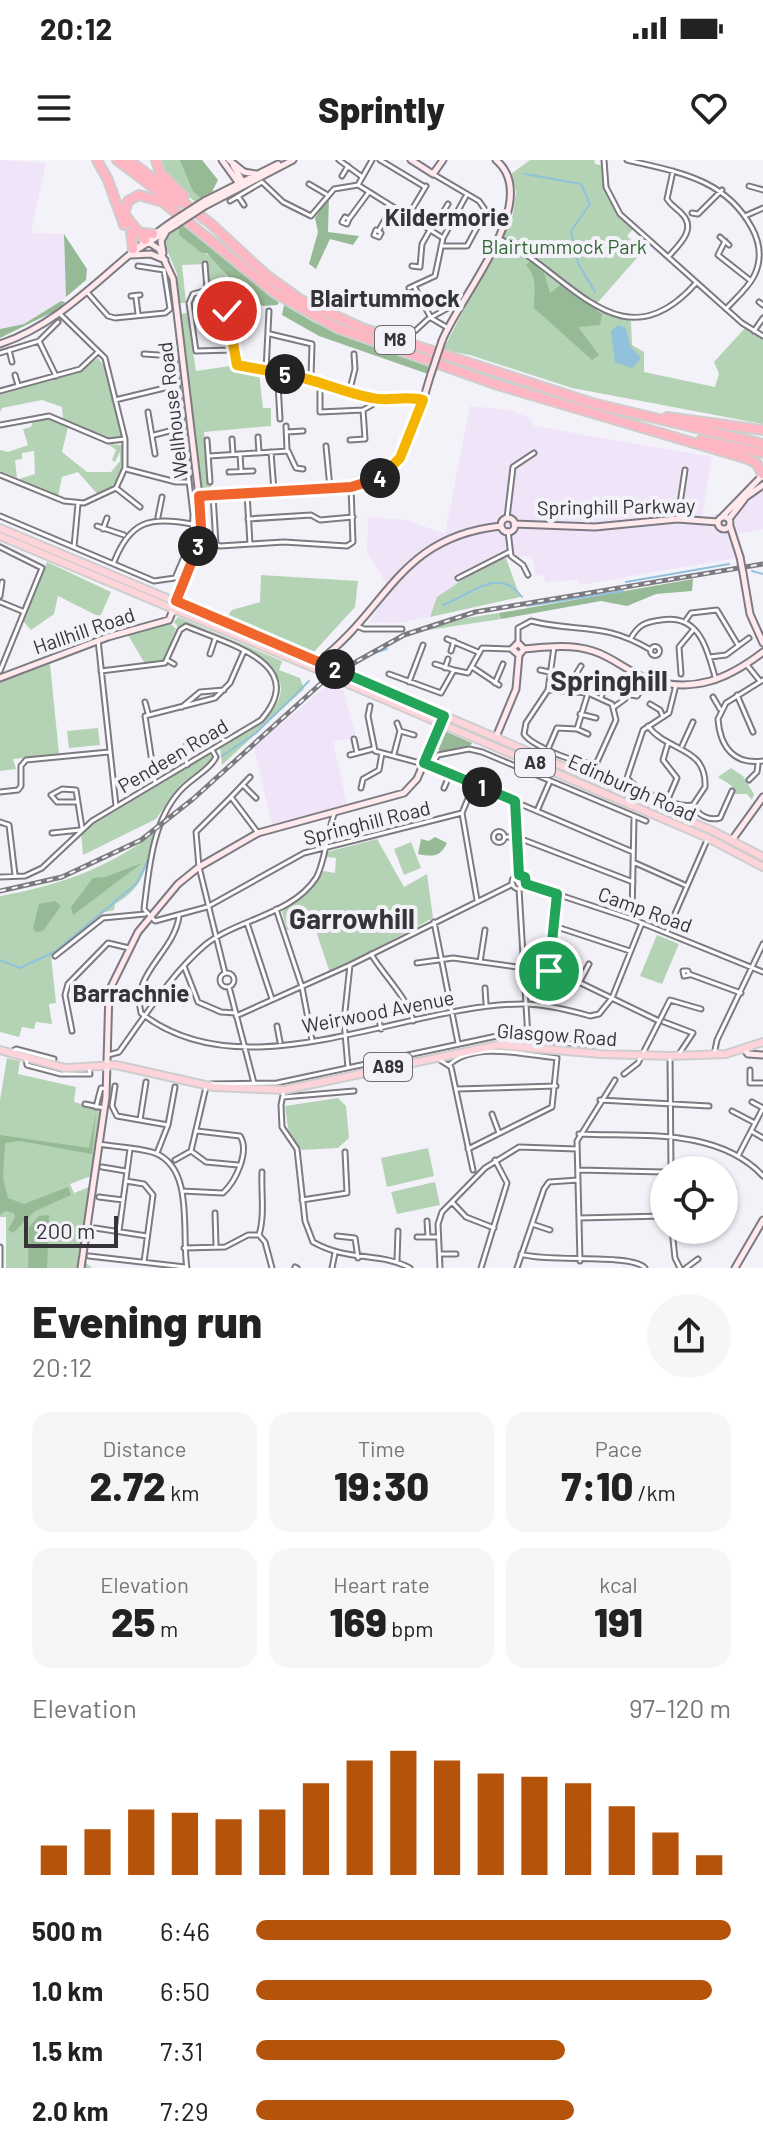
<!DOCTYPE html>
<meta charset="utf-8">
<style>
:root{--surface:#fff;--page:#f6f6f6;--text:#222;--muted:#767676;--accent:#b45309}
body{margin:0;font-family:Barlow,sans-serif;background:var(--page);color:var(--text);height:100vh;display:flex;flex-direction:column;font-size:30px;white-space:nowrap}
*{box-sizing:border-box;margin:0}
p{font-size:26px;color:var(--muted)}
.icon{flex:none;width:44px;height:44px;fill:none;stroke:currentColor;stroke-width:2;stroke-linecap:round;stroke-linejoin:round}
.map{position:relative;height:1108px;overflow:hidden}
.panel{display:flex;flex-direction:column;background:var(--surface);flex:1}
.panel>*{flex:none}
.controls{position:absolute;left:650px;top:996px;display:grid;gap:16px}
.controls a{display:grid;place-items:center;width:88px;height:88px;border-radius:50%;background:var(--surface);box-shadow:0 2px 6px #0004;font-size:40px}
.scale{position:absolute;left:24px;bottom:20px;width:94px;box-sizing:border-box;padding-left:8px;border:4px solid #353437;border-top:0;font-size:22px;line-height:28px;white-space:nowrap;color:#353437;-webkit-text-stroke:6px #f4f2f9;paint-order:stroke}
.pin{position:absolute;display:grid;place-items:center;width:68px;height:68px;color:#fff;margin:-34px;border:4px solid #fff;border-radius:50%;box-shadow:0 2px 8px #0007}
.km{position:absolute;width:40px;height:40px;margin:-20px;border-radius:50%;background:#222;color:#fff;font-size:22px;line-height:40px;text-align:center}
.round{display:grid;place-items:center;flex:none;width:84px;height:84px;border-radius:42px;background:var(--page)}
.head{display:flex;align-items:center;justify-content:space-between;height:136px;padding:0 32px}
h1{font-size:44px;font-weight:800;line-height:60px}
.figures{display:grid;grid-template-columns:repeat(3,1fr);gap:12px;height:136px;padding:8px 32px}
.figures div{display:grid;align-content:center;border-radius:20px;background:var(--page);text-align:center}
.figures b{font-size:40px;font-weight:800}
.figures small{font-size:22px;font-weight:400}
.figures p{font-size:22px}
.chart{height:224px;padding:16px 32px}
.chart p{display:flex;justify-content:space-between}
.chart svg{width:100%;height:144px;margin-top:8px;stroke:var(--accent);stroke-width:6}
ul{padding:0 32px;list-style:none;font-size:26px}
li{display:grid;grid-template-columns:128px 96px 1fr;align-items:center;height:60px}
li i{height:20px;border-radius:10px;background:var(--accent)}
.status{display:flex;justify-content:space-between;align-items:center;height:56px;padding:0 40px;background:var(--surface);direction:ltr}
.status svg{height:22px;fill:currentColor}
header{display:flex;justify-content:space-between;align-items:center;height:104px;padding:0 32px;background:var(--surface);font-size:36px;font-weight:800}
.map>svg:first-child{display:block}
.industrial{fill:#f0e4f9}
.green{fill:#b4d2b4}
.forest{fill:#96ba95}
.water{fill:#91c1dd}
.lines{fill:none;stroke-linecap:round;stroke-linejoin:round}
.stream{stroke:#91c1dd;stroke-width:2}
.street-casing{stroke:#7d7b81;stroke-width:7}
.secondary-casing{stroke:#7d7b81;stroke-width:9}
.primary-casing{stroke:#cfcecf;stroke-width:10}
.highway-casing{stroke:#cfcecf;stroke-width:12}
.street{stroke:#fff;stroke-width:3}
.secondary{stroke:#ffe9ed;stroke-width:5}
.primary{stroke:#fed4da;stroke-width:6}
.highway{stroke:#feb7c2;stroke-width:8}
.rail-casing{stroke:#7b7a7e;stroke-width:5}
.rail{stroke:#f4f2f9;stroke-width:2;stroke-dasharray:6;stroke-linecap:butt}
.secondary-bridge-casing{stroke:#7d7b81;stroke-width:9;stroke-linecap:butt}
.primary-bridge-casing{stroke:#cfcecf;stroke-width:10;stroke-linecap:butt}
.secondary-bridge{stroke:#ffe9ed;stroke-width:5}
.primary-bridge{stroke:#fed4da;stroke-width:6}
.split-1-casing{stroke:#fff;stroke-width:16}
.split-2-casing{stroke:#fff;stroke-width:16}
.split-3-casing{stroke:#fff;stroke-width:16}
.split-4-casing{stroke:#fff;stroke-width:16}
.split-5-casing{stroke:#fff;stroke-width:16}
.split-6-casing{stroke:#fff;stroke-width:16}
.split-1{stroke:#22a559;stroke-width:10}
.split-2{stroke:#22a559;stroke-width:10}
.split-3{stroke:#f0652b;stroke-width:10}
.split-4{stroke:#f0652b;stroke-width:10}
.split-5{stroke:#f5b400;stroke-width:10}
.split-6{stroke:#f5b400;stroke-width:10}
.labels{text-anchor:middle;stroke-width:8;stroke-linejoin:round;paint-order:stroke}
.shield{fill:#f4f2f9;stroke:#6e6d71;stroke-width:2}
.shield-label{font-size:18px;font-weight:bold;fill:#353437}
.park-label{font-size:20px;fill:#316433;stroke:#f4f2f9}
.street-label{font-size:20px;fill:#353437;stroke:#f4f2f9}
.quarter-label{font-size:24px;font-weight:bold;fill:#353437;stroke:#f4f2f9}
.district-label{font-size:28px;font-weight:bold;fill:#353437;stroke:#f4f2f9}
</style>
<div class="status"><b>20:12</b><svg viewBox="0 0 49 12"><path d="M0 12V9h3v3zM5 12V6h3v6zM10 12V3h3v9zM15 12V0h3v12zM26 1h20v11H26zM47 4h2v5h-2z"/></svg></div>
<header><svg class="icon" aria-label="menu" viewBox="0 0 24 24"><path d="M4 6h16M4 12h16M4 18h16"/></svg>Sprintly<svg class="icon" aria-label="heart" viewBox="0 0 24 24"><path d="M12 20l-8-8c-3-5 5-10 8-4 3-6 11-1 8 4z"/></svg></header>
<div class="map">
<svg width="763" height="1108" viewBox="0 0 763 1108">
<rect width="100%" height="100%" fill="#f4f2f9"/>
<!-- industrial -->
<path class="industrial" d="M0 0 46 3 31 73 64 74 66 137 24 164 0 169Z
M470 246 509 250 530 258 534 266 712 297 702 357 736 351 763 330V369L738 374 733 379 737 398 580 425 578 420 545 422 544 415 535 416 532 396 506 398 483 406 438 437 430 457 400 463 370 462 389 428 367 392 368 357 407 360 445 374Z
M330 522 343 529 356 577 333 582 347 645 272 664 254 588Z"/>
<!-- green -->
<path class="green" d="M157 0H181L193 32 201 38 195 42 161 10Z
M530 0H594L595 4 601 5C601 33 614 51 633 69L627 76 643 91 592 149 631 161 632 185 644 192V212L715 227 719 214 714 202 745 168 763 180V264L572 228 470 195 443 190 513 54 516 32 511 14Z
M179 67V75C201 89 228 104 231 133L209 126 206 104 182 105 186 143H179L177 114 165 85 168 76Z
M187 153 196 211 230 206 259 213 263 248H271V266L204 272 212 332 202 330 180 154Z
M98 198 105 207 122 277 111 280 63 259 62 247 42 240 2 248 0 252V233L76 213Z
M50 259 68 267 62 292 87 312H111L120 301V292L115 302 112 300 116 290 108 284 123 285C127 307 118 325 99 336L78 312 62 317 58 337 19 319 35 314 34 291 22 293V299L15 300 17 318 0 311V290L8 292 28 285 23 269 31 267 33 261Z
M506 398 520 437 430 457 437 437 483 406Z
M47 402 111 432 100 457 58 436 54 454 31 470 23 461Z
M261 415 358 421 355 447 312 494 226 458 232 450 260 442Z
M499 453 501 459 422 471 447 461Z
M178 457 282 501 279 510 300 518 304 529 222 605 220 587C233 579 251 572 262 561 322 508 223 480 188 464L178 467 174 462Z
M170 463 176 469 163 501 144 502 128 475Z
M50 504 59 594 13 599 16 609 0 611V522Z
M98 568 100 585 69 588 67 571Z
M210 594 213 600 180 625 156 659 83 695 81 672Z
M731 608 743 616 754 634 752 640 747 634H734L732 626 718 617Z
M153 674C147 706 145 727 115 744L114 750 105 752 51 796 56 843 49 844 52 864 36 862 34 869 22 867 19 877 0 872V736C56 726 107 709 153 674Z
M377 679 404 727 427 714 433 758 330 813 313 762 287 770 282 752 324 711 335 713 336 698 327 697V692Z
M411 682 421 708 404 715 394 689Z
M657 775 679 784 662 824 640 816Z
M7 898 20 901 18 914 76 927 74 942 100 949 91 1016 70 1024 74 1033 89 1027 78 1096 92 1108H6V1057H0V940Z
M338 938 346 946 349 978 338 988 302 990 289 975 285 946Z
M428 988 434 1016 387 1027 381 998Z
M435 1022 440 1045 397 1054 391 1032Z"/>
<!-- forest -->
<path class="forest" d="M180 0H202L218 20 212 32 201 38 193 32Z
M329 36 328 72 359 76 353 85 330 79 316 109 309 104 318 72 315 58Z
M185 65 279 143 277 145 263 146 231 133 229 118 207 93H202L179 75V67Z
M64 74 87 109 86 120 66 137Z
M532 100 544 113 550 133 562 124 602 154 600 165 578 167 599 195 592 200 534 148C534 130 538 118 526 105Z
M61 141 65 142 59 149 0 178V169L24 164Z
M284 145 315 163 430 207 428 214 319 176 282 155Z
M693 419 692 431 656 434 627 446 601 441 501 459 499 453Z
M447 572 472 583 471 585 440 592 436 585 442 573Z
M435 677 447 683C440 697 433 697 418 694L421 679 429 681Z
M142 703 73 755 71 747 93 718 105 717Z
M55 741 61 746 43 771 36 772 33 769 39 744Z
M96 953 92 994 20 981 5 983 3 1018 8 1038 24 1044 68 1027 71 1035 35 1051 13 1073 8 1070 15 1057 14 1053 5 1051 0 1055V975L89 988Z
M49 1055 47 1108H28L29 1067 39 1056Z"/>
<!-- water -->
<path class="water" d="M618 165 626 168 630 186 641 198 632 208 615 202 611 171Z"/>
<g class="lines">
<!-- stream -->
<path class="stream" d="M525 14 581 24 590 44 571 71 578 103 595 132
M752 411 763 414
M626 422 729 404
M443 445C471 435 498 405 522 437
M527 446 623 431
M351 507 371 494 387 489
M222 596 256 573 309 521
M0 800 20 808 56 791 137 723 149 698"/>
<!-- street casing -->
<g class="street-casing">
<path id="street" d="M339 0 361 16
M380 0 425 27
M604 0 606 27 620 54 742 163 763 176
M627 0C677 12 725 18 752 68 760 83 762 100 754 116 748 128 735 139 726 149
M433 14 479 41 486 51 467 86H441
M342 16 348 6
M309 24 326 34
M358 25 372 0
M749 26 763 30
M238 36 244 45
M230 41 262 22 283 42 311 56 334 29 358 25 443 78
M692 53 698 54 722 30
M408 56 426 26
M745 56 763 48
M345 57 349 59 347 64 342 62Z
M440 57 448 44
M349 59 369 32
M376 70 381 73 379 77 374 75Z
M379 70 392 47
M720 77 729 85
M500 79C570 113 621 208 696 123
M725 81 718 95 751 121
M669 96C679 85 697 69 682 54 677 48 672 47 667 39L673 11
M205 104 207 129
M412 106 420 107 422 84 430 70
M414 126 431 158 448 168
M409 128 435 116 443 78 466 36
M86 131 108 156 115 158 165 153 170 149 164 110 138 106
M131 136 140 135
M136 138 138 154
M759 142 763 145
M227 163 219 160 228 157
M415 171 428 159 450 147
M754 171 763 158
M270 174 312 184 311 218
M39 181 56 216
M9 190 12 202
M232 190 196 191 189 143 193 134 211 129 227 135 232 194 237 205 320 220 373 238 412 237 423 240
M0 193 39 181 58 162
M266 210 269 151
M15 215 18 225
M320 220V252L363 250 372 245 373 238
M350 229 355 209 354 194
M0 231 80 209 98 192
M115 240 177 225
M148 252 155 294
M280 259 278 224 281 213
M0 265 49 256 108 281 125 279
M286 266 287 290
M287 272 303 271
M154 275 181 268
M258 277 259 293
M232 279 233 294
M207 280 210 322
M350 280 365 279 363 250
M326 286 330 328
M271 292 274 331
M240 294 241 310
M209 296 288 291 296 308 303 309
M126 309 176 322H189
M229 312 253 311
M0 315 64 341 84 343 116 328 125 308V279L105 198 60 154
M116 328 140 347
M247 333 250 384
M213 335 216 384 220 386 284 382 347 386 353 382 351 327
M0 356 154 421 175 418 192 378 193 354 174 196 144 194
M158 357 162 337
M678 357 685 310
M507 358 513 307 534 293
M248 359 311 355 320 360 353 357
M97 366 124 375
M103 369 107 358
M508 371 511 396 523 405 528 415
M0 387 42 408 0 511
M74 387 78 344
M114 402C130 361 150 356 192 364
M458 418 509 392
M0 436 2 422
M0 442 22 451
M686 460 691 453 717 450 738 485
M357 466 364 469H402
M631 478C639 464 646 462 661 460 700 453 707 490 716 520
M447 479 478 492
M98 480 116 646
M518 483V468L531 461C579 473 602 461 651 490
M650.5 491a4.5 4.5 0 1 1 9 0a4.5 4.5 0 1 1-9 0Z
M451 491 454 481
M210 494 215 479
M710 497 726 495 749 478
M167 500 174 504
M435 504 454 510
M747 505 760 521
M472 507 499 525
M445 508 448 499
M540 510 549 512
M389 514 441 533 454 510 468 513 482 488 512 489
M681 514 679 487 694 469
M763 520 726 543 718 559C720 587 734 605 763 601
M409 522 423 485
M495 523 503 504
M548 530 588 533 612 544 616 560 597 602C584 608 531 586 524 574L526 563 548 530 554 487
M575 532 576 514 581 506
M626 534 637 536 640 532
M737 535 753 572
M601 537 607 524H616L626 535 625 539 614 547
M713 537 720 549
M145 542 148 553
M650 544 660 550 663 557
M370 546 368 556 375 591 431 606 633 692
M182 547 200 532 224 530
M580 554 596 558
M397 563 400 571 414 575
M648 566C667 592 707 586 705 627L693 645C676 648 637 631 627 618L643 570 669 553 676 525
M577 569 588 574
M354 579 357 593
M668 583 663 600 677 618 668 639
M682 586 693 562
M548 589 557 568 577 569 588 533
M212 590 216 597C210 610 190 619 180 631 152 662 149 709 144 749L155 761 207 747 304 693 462 653
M394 594 400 571
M350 595 373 589
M187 605 184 588 189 582 220 577 225 581
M431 606 438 595 469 589 482 592 646 661
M749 620 757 612 758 604
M155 622 145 556 215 538 230 523 244 491
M243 625 256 638
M361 628 363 619 379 610 382 593
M444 628 450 614
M0 632 18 630 21 626V606L26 600 109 592
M231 637 250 617
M77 642H57L51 635 62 629 76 630 82 668
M515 642 519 715
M693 645C698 655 708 661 720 658L732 631
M537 651 550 621
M462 653 477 740
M462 653 474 624
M0 662 9 665 15 715
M493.5 677a5.5 5.5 0 1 1 11 0a5.5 5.5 0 1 1-11 0Z
M52 673 80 670
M505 677H516L633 722
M633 702 687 726
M512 722a7 7 0 1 1 14 0a7 7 0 1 1-14 0Z
M0 717 25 716 42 708 92 661 261 560C311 503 227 484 186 466L180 470 165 503 101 511
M526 724 632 759 763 812
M519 729 528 878
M276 749 302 827 312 880
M179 757C173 794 131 813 141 853 245 935 407 843 524 844 546 844 569 850 590 856L599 854 612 838 642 763
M632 757 634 657
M434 762 458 883
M247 763 272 839
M554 766 630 791
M667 772 708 678
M371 794C384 816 408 838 413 861
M55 796 103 758 145 754
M480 802 485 770
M417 803 453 798 560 813 659 861
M184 806 198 842 221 852 236 853
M549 811 557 735
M683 811H688L689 815 684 816Z
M220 820a7 7 0 1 1 14 0a7 7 0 1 1-14 0Z
M225 813 199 707 196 672 231 637 258 673
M689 814 741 833
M580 821 589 804
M229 827 254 923
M485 828 486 844
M377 851 381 869
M236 856 350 805 513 724
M664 862 693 873 679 894
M277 866 280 882
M72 871 65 835 68 824 108 783 129 788
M13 891 16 889 54 899
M108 895 119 892C145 856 172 813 205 785 237 759 292 755 316 718 325 703 327 671 335 652
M714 895 717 880 763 784
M670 896 671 1010
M26 899 27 905 61 914H90L89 908
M440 900 451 907 473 1010
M449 905C474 881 527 895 557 898L552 947 468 989
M348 908 344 861 350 805
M750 910V923H763
M624 914 638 903 670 840 701 849
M211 924 277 923 497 876 592 886
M115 926 112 946 117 956 168 965
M457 929 556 926
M284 930 281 945 282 967 297 989 305 1061 313 1082C348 1102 381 1092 410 1108
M283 937 354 931
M600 940 709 946
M85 944 104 948
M96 947 101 928 106 929
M732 951 755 963
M492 954 499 973
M140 960 146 922
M751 971 763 978
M579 974C640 977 717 967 763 1016
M98 984C116 987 138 987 155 993 195 1009 181 1074 187 1108
M191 991 206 1002 238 1005
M157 993 168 965 175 927
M738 996 763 948 752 942
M175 1000 191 991 206 927
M102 1007 126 1011
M578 1010 664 1012
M126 1021 144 1024 153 1035 144 1102
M182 1031 223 1033C236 1021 250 991 240 976L197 971
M99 1037 123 1040
M302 1040 347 1033 345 992
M452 1042 466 1057 494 1068
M215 1053 216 1085
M579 1058 664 1056
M427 1061 428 1077
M532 1064 550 1070
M95 1068 147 1076
M672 1070 675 1098 680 1108
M119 1071 130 989
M259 1075C265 1055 261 1033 262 1012
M337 1076 355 1078 358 1098
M417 1077H437
M0 1087V1108
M184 1088 225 1087 248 1075H259L265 1082 272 1108
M440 1094H456
M521 1094C548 1103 632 1093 645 1108
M89 1096 185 1107
M397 1101 398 1071
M580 1101 577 981 615 920
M295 1107 297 1108
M332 1108 335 1093
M440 1108 438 1064 442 1052 485 1008 519 987 577 989
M481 1108 507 1023 495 1000
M517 1108 544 1029 549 1022 578 1020
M686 1108 698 1099"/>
</g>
<!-- secondary casing -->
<g class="secondary-casing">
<path id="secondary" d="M222 0 240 25
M229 0 244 12 256 14
M411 0 433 14 443 0
M233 5 244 24
M204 41 278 4
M205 46 293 0
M145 80 159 89 173 119 201 353 197 390 176 441
M132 93 176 65
M163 93 161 81 166 72
M132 95 151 94 165 100
M442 181C459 137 544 40 496 0
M0 184C69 161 114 100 173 61
M199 336 351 327C406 320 417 258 431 214
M718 363a6 6 0 1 1 12 0a6 6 0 1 1-12 0Z
M722 357 762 316
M501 365a7 7 0 1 1 14 0a7 7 0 1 1-14 0Z
M729 359 746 337 763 325
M514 364 595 367 677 359 718 362
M730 366 740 397
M743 413 750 454 763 483
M524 489 518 483 512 489 519 495 524 489C547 487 571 484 593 491 613 497 628 512 648 519 693 534 728 519 763 492
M318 502C389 448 398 377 501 366
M0 518 108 477 169 460 173 450
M496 577 516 529 519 495
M732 680 763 637
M744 889 748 894 763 895
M81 1108 106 937 109 831 138 772 178 724 199 707 258 673 404 633 417 619 441 563
M735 1108 763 1060"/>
</g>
<!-- primary casing -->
<g class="primary-casing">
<path id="primary" d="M0 368 331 507
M0 376 323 512
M348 514 713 671 763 697
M341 521 708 678 763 707
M0 890 65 908 116 905 214 927 284 930 498 885 601 894 670 896 726 894 763 882"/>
</g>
<!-- highway casing -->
<g class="highway-casing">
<path id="highway" d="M97 0 108 20 124 65
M117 0 175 44
M129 0 211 64 266 115 301 140 362 168 592 243 763 284
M156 0 160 13 184 36
M137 72 153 74
M131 73 133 89
M145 80 124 54 128 41 139 35 163 42 275 133 337 168 498 225 748 299 757 304 762 314
M667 257 763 270
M701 280 763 293"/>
</g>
<!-- street -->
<use href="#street" class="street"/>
<!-- secondary -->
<use href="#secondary" class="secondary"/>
<!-- primary -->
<use href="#primary" class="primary"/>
<!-- highway -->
<use href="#highway" class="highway"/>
<!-- rail casing -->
<g class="rail-casing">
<path id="rail" d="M0 731 62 717 141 680 193 639 327 518 404 475 475 452 763 404"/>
</g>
<!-- rail -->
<use href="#rail" class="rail"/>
<!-- secondary-bridge casing -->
<g class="secondary-bridge-casing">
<path id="secondary-bridge" d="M173 61 204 41
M176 65 205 46
M431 214 442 181
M740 397 743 413"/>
</g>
<!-- primary-bridge casing -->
<g class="primary-bridge-casing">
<path id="primary-bridge" d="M331 507 348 514
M323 512 341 521"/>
</g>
<!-- secondary-bridge -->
<use href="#secondary-bridge" class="secondary-bridge"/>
<!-- primary-bridge -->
<use href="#primary-bridge" class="primary-bridge"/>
</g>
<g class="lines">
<!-- split-1 casing -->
<g class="split-1-casing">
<path id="split-1" d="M482 627 515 641 519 715 525 717 526 724 557 734 549 811"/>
</g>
<!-- split-2 casing -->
<g class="split-2-casing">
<path id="split-2" d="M335 509 444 556 424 603 482 627"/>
</g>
<!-- split-3 casing -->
<g class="split-3-casing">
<path id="split-3" d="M198 386 176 441 335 509"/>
</g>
<!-- split-4 casing -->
<g class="split-4-casing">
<path id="split-4" d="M198 386 201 367 199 336 351 327 380 318"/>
</g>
<!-- split-5 casing -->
<g class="split-5-casing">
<path id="split-5" d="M285 214C315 219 342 232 372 238 389 242 405 235 423 240L400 298 380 318"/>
</g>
<!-- split-6 casing -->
<g class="split-6-casing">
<path id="split-6" d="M227 151 237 205 285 214"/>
</g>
<!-- split-1 -->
<use href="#split-1" class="split-1"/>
<!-- split-2 -->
<use href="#split-2" class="split-2"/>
<!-- split-3 -->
<use href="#split-3" class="split-3"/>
<!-- split-4 -->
<use href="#split-4" class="split-4"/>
<!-- split-5 -->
<use href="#split-5" class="split-5"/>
<!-- split-6 -->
<use href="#split-6" class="split-6"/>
</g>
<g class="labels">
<!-- shield labels -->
<g class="shield">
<rect x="375" y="166" width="40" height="28" rx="6"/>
<rect x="515" y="589" width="40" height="28" rx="6"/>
<rect x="364" y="893" width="48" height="28" rx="6"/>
</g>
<g class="shield-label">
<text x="395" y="186">M8</text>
<text x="535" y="609">A8</text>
<text x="388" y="913">A89</text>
</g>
<!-- park labels -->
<g class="park-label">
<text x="564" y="94">Blairtummock Park</text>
</g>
<!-- street labels -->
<g class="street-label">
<text transform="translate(173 250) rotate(-97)" y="7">Wellhouse Road</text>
<text transform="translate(616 347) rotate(-1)" y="7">Springhill Parkway</text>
<text transform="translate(84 471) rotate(-19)" y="7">Hallhill Road</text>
<text transform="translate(173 596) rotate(-31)" y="7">Pendeen Road</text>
<text transform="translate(632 628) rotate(24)" y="7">Edinburgh Road</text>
<text transform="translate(367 663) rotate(-14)" y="7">Springhill Road</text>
<text transform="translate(645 750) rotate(20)" y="7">Camp Road</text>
<text transform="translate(378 852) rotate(-11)" y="7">Weirwood Avenue</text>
<text transform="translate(557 875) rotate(4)" y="7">Glasgow Road</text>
</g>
<!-- quarter labels -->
<g class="quarter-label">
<text x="447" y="66">Kildermorie</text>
<text x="385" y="147">Blairtummock</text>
<text x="131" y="842">Barrachnie</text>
</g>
<!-- district labels -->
<g class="district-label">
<text x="609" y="531">Springhill</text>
<text x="352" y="769">Garrowhill</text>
</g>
</g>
</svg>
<div class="controls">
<a><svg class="icon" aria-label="locate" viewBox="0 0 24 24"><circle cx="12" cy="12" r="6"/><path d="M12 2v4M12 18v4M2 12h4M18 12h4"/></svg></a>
</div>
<div class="scale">200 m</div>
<div class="pin" style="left:549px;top:811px;background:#1e9e55"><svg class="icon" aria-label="arrive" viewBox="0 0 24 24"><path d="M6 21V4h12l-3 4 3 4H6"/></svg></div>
<div class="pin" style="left:227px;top:151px;background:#d93025"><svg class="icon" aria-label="check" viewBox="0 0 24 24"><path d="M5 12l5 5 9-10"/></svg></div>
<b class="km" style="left:482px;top:627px">1</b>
<b class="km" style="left:335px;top:509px">2</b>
<b class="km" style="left:198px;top:386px">3</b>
<b class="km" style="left:380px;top:318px">4</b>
<b class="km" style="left:285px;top:214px">5</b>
</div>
<section class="panel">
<div class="head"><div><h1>Evening run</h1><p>20:12</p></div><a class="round"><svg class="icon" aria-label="share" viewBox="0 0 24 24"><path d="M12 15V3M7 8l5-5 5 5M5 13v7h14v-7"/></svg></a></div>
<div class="figures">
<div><p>Distance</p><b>2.72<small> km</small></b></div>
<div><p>Time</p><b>19:30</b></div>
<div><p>Pace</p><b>7:10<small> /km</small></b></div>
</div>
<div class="figures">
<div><p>Elevation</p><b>25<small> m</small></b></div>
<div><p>Heart rate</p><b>169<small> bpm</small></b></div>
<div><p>kcal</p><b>191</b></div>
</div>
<div class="chart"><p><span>Elevation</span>97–120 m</p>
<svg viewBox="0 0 160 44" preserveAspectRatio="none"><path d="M5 44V35M15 44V30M25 44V24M35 44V25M45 44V27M55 44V24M65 44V16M75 44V9M85 44V6M95 44V9M105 44V13M115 44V14M125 44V16M135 44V23M145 44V31M155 44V38"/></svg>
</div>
<ul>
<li><b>500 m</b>6:46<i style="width:100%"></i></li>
<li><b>1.0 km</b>6:50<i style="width:96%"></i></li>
<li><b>1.5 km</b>7:31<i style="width:65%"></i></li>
<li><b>2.0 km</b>7:29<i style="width:67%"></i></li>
</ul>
</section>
